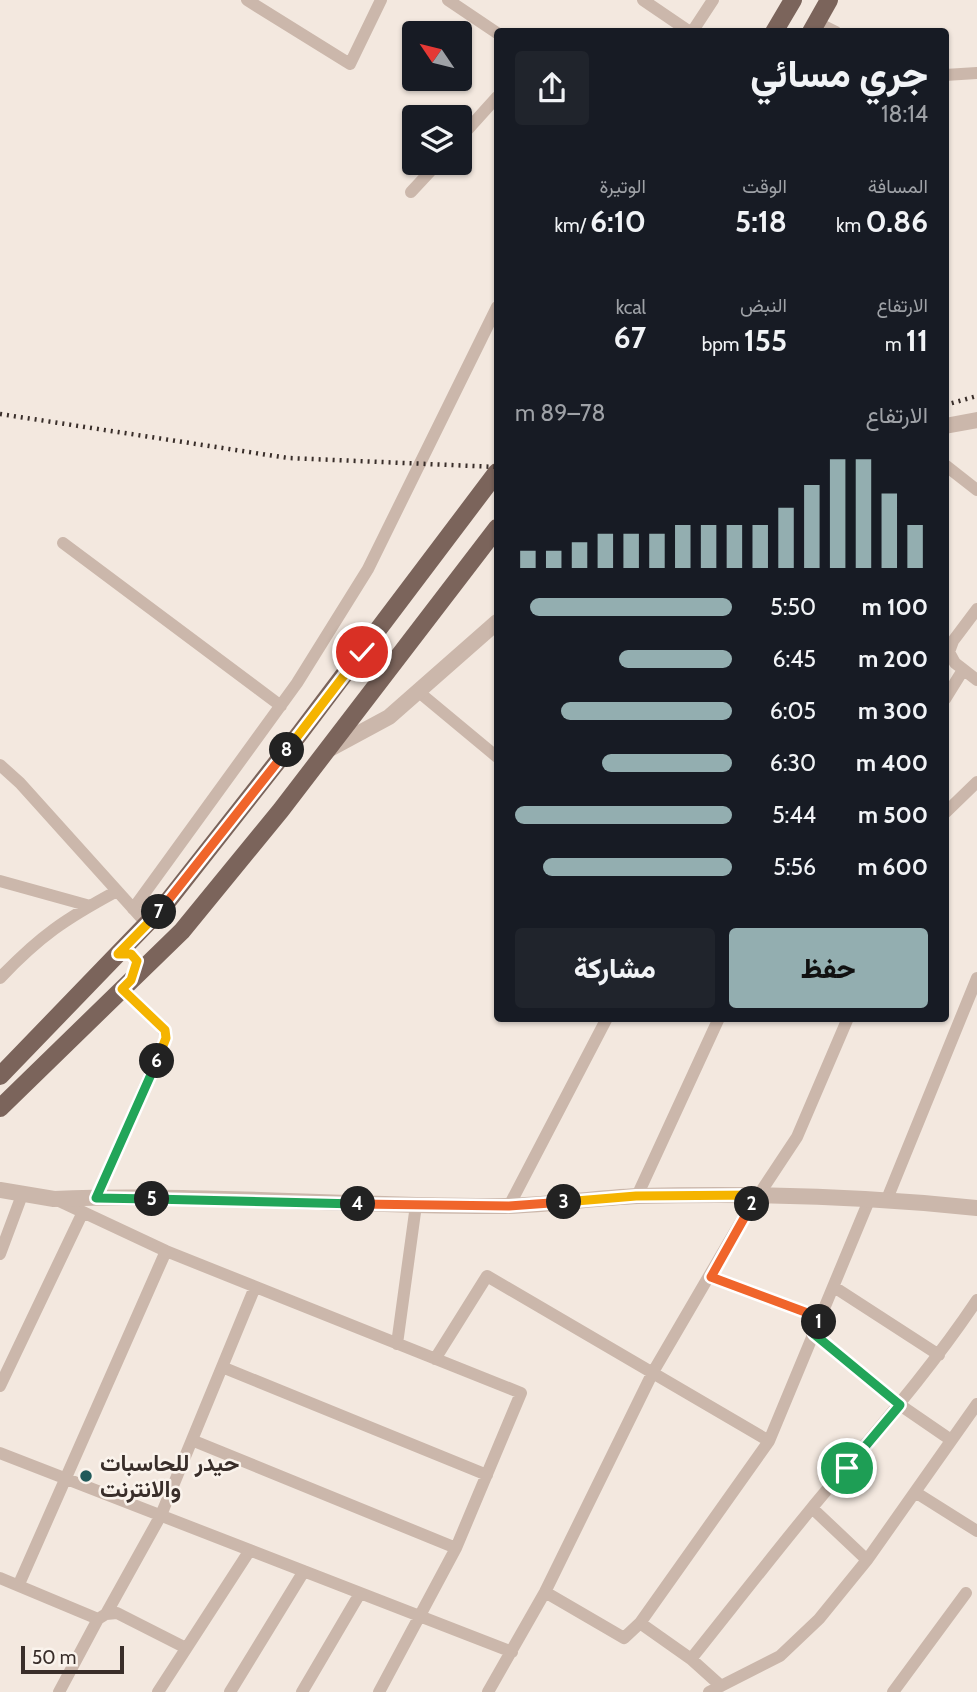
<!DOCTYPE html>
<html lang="ar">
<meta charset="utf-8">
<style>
:root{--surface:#171b24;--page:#20242c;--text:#f1f3f6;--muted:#9ea1a6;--accent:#93aeb0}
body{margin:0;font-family:Cabin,Vazirmatn,sans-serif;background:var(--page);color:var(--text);direction:rtl;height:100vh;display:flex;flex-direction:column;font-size:26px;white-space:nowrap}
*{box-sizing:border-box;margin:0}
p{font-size:23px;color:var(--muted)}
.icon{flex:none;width:38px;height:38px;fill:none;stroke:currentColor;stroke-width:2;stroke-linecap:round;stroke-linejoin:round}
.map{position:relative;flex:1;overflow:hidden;direction:ltr}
.side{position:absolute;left:494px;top:28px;width:455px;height:994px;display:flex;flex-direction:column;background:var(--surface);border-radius:7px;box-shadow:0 2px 5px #0004;direction:rtl}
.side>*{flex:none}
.needle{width:46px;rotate:305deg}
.fabs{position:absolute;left:402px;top:21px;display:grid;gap:14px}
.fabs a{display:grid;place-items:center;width:70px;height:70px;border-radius:7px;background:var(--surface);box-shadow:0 2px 5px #0004;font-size:35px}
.scale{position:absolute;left:21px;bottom:18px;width:103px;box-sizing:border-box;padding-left:7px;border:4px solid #392e2a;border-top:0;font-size:19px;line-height:24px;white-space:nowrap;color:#392e2a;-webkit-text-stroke:5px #faf3ec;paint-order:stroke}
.pin{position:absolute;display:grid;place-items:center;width:60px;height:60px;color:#fff;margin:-30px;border:4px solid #fff;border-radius:50%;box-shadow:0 2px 7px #0007}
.km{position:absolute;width:35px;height:35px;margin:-18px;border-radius:50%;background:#222;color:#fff;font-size:19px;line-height:35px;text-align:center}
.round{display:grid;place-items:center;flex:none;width:74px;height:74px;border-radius:7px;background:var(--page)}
.overview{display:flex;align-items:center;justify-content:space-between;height:119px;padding:0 21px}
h1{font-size:38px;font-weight:800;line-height:52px}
.figures{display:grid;grid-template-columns:repeat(3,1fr);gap:10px;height:119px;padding:7px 21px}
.figures div{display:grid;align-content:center}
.figures b{font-size:30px;font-weight:800}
.figures small{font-size:19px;font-weight:400}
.figures p{font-size:19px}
.chart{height:196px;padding:14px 21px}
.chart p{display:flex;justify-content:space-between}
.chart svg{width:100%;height:126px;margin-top:7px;stroke:var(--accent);stroke-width:6}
.primary-button{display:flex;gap:14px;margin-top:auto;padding:14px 21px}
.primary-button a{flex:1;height:80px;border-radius:7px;background:var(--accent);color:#111;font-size:28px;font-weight:800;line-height:80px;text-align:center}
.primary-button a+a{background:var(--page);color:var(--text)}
ul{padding:0 21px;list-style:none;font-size:23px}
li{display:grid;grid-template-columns:112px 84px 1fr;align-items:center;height:52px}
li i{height:18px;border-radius:9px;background:var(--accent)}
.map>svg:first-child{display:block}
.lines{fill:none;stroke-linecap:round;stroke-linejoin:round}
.minor{stroke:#cbb7ab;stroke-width:12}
.tertiary{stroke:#cbb7ab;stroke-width:16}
.primary{stroke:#7b645b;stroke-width:18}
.rail{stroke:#392e2a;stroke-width:4.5;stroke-dasharray:2 5;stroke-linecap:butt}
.split-1-casing{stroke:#fff;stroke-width:14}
.split-2-casing{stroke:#fff;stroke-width:14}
.split-3-casing{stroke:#fff;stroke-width:14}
.split-4-casing{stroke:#fff;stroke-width:14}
.split-5-casing{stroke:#fff;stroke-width:14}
.split-6-casing{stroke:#fff;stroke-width:14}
.split-7-casing{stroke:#fff;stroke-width:14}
.split-8-casing{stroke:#fff;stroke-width:14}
.split-9-casing{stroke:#fff;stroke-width:14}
.split-1{stroke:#22a559;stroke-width:9}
.split-2{stroke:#f0652b;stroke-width:9}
.split-3{stroke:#f5b400;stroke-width:9}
.split-4{stroke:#f0652b;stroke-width:9}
.split-5{stroke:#22a559;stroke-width:9}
.split-6{stroke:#22a559;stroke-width:9}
.split-7{stroke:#f5b400;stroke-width:9}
.split-8{stroke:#f0652b;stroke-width:9}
.split-9{stroke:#f5b400;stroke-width:9}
.poi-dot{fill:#205a5a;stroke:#faf3ec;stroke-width:2.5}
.labels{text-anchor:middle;stroke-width:5;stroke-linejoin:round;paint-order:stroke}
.poi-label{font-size:23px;font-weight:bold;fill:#392e2a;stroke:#faf3ec;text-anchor:start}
</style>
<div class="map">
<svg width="977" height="1692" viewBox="0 0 977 1692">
<rect width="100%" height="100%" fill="#f3e8df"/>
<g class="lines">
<!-- minor -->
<path class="minor" d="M247 0 350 64 381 0
M448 0 497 33
M643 0 690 32
M816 22 836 32
M692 32 713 0
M945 75 977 73
M460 138 497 97
M411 192 438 163
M945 465 977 490
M63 543 281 706
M977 609 953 641 949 652 955 663 977 680
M420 693 497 757
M945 699 963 670
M0 765 20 783 147 924
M945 813 977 782
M0 881 90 906
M133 909 297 683 368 569 497 307
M0 978C40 936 65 919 117 891
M637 1196 719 1018
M96 1198 166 1038 162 1026 122 989
M55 1199 166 1251 521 1393 456 1548 379 1692
M887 1199 977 978
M509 1206 607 1018
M0 1254 22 1195
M711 1277 821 1318
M834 1287 939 1355
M814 1334 900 1405 951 1440
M397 1344 416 1205
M435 1359 487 1276 769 1441
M222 1367 487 1475
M0 1386 82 1214
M194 1441 456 1548
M0 1453 512 1652
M915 1492 977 1531
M812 1508 867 1560
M0 1578 98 1619
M19 1584 166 1251
M545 1592 624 1638 640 1623 769 1441 870 1198
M106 1614 161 1515 255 1287
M640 1623 691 1659 721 1686
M691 1659C731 1609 770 1559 811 1509 868 1440 927 1375 977 1300
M59 1692 98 1619 106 1614 117 1613 186 1648
M158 1692 250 1550
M230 1692 304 1571
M302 1692 359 1595
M488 1692 545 1592 653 1372 740 1223 797 1137 848 1018
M709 1692 780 1656 819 1619 867 1560 977 1404
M893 1692 966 1593"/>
<!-- tertiary -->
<path class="tertiary" d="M945 426 977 420
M326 751 389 717 497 622
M0 1190 54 1199C204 1193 355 1207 505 1206 549 1205 594 1198 638 1196 751 1193 864 1196 977 1208"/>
<!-- primary -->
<path class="primary" d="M774 32 793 0
M811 32 829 0
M0 1076 164 906 300 733 497 472
M0 1108 182 931 281 810 497 528"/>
<!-- rail -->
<path class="rail" d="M945 405 977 396
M0 414 288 458 497 467"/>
</g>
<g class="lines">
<!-- split-1 casing -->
<g class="split-1-casing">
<path id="split-1" d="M819 1322 814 1334 900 1405 847 1468"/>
</g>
<!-- split-2 casing -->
<g class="split-2-casing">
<path id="split-2" d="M752 1204 711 1277 821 1318 819 1322"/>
</g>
<!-- split-3 casing -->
<g class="split-3-casing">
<path id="split-3" d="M564 1202 636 1196 758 1195 752 1204"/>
</g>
<!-- split-4 casing -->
<g class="split-4-casing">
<path id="split-4" d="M358 1204 509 1206 564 1202"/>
</g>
<!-- split-5 casing -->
<g class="split-5-casing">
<path id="split-5" d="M152 1199 358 1204"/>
</g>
<!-- split-6 casing -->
<g class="split-6-casing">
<path id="split-6" d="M152 1199 96 1198 157 1061"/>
</g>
<!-- split-7 casing -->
<g class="split-7-casing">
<path id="split-7" d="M157 1061 166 1038 165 1030 122 989 131 980 137 961 131 954H118L159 912"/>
</g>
<!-- split-8 casing -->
<g class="split-8-casing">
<path id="split-8" d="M159 912 287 750"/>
</g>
<!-- split-9 casing -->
<g class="split-9-casing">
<path id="split-9" d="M287 750 362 652"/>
</g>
<!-- split-1 -->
<use href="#split-1" class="split-1"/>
<!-- split-2 -->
<use href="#split-2" class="split-2"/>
<!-- split-3 -->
<use href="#split-3" class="split-3"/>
<!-- split-4 -->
<use href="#split-4" class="split-4"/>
<!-- split-5 -->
<use href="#split-5" class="split-5"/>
<!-- split-6 -->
<use href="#split-6" class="split-6"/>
<!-- split-7 -->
<use href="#split-7" class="split-7"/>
<!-- split-8 -->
<use href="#split-8" class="split-8"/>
<!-- split-9 -->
<use href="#split-9" class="split-9"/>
</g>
<!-- markers -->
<circle class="poi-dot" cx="86" cy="1476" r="7"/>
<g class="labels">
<!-- poi labels -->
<g class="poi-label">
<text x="100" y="1471">حيدر للحاسبات<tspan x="100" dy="26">والانترنت</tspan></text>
</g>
</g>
</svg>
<div class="fabs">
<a><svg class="needle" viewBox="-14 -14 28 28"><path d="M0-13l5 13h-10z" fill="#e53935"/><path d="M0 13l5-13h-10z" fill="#9ea1a6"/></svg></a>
<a><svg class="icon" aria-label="layers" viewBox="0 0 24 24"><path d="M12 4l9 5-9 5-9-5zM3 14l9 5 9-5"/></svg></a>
</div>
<div class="scale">50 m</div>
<div class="pin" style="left:847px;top:1468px;background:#1e9e55"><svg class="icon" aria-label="arrive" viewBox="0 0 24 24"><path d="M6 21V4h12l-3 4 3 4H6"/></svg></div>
<div class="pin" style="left:362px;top:652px;background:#d93025"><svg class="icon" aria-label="check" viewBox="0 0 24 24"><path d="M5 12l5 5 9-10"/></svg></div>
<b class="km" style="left:819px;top:1322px">1</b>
<b class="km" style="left:752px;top:1204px">2</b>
<b class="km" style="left:564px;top:1202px">3</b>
<b class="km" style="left:358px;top:1204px">4</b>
<b class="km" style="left:152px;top:1199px">5</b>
<b class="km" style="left:157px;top:1061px">6</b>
<b class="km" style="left:159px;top:912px">7</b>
<b class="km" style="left:287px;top:750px">8</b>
<section class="side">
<div class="overview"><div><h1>جري مسائي</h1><p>18:14</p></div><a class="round"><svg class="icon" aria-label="share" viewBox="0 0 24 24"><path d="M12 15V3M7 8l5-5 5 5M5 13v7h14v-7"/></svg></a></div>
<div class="figures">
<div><p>المسافة</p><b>0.86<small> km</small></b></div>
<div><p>الوقت</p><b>5:18</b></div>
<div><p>الوتيرة</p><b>6:10<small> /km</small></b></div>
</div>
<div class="figures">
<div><p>الارتفاع</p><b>11<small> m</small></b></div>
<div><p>النبض</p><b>155<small> bpm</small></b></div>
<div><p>kcal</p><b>67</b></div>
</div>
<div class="chart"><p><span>الارتفاع</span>78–89 m</p>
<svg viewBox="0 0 160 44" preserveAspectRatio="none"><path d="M5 44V38M15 44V38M25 44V35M35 44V32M45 44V32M55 44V32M65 44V29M75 44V29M85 44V29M95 44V29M105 44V23M115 44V15M125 44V6M135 44V6M145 44V18M155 44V29"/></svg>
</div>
<ul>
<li><b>100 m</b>5:50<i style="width:93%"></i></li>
<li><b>200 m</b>6:45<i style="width:52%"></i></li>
<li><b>300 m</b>6:05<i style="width:79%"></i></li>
<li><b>400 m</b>6:30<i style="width:60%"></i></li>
<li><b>500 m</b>5:44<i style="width:100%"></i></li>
<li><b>600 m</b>5:56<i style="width:87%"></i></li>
</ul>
<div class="primary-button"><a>حفظ</a><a>مشاركة</a></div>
</section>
</div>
